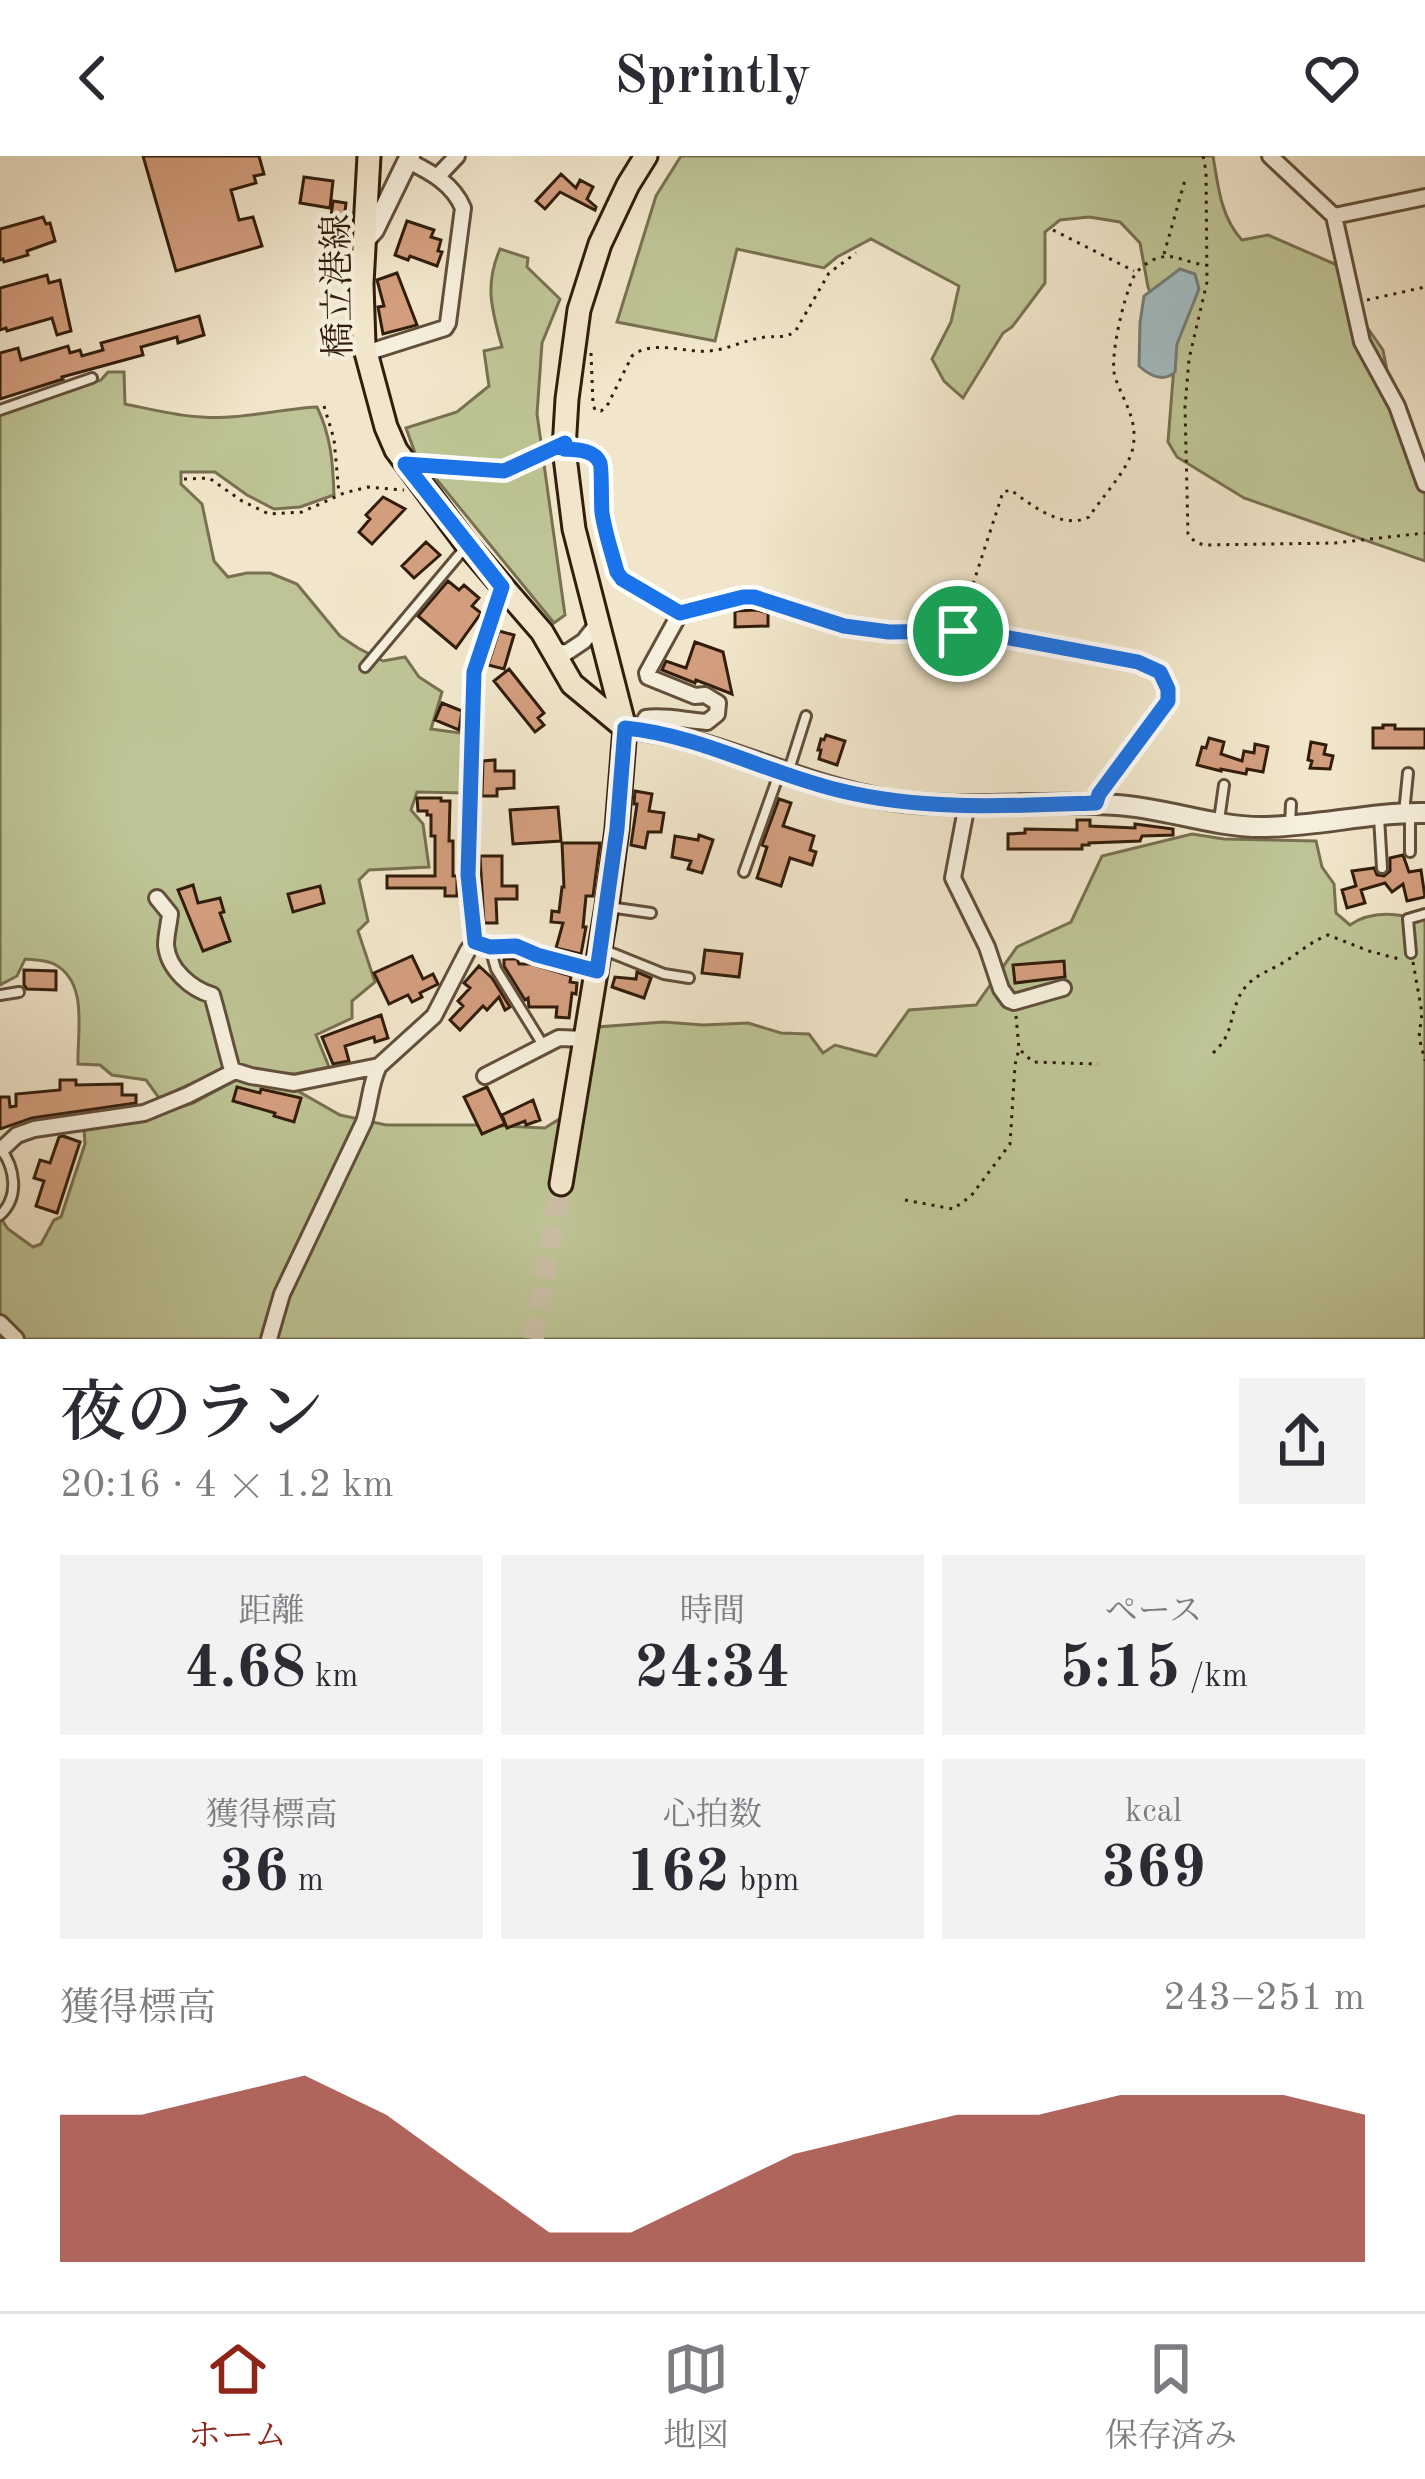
<!DOCTYPE html>
<html lang="ja">
<meta charset="utf-8">
<style>
:root{--surface:#fff;--page:#f2f2f3;--text:#2b2b33;--muted:#7c7c81;--line:#e1e1e2;--accent:#8f2418}
body{margin:0;font-family:"Old Standard TT","Noto Serif JP",serif;background:var(--page);color:var(--text);height:100vh;display:flex;flex-direction:column;font-size:45px;white-space:nowrap}
*{box-sizing:border-box;margin:0}
p{font-size:39px;color:var(--muted)}
.icon{flex:none;width:66px;height:66px;fill:none;stroke:currentColor;stroke-width:2;stroke-linecap:round;stroke-linejoin:round}
.map{position:relative;height:1183px;overflow:hidden}
.sheet{display:flex;flex-direction:column;background:var(--surface);flex:1}
.sheet>*{flex:none}
.pin{position:absolute;display:grid;place-items:center;width:102px;height:102px;color:#fff;margin:-51px;border:6px solid #fff;border-radius:50%;box-shadow:0 3px 12px #0007}
.round{display:grid;place-items:center;flex:none;width:126px;height:126px;border-radius:0px;background:var(--page)}
.headline{display:flex;align-items:center;justify-content:space-between;height:204px;padding:0 60px}
h1{font-size:66px;font-weight:600;line-height:90px}
.metrics{display:grid;grid-template-columns:repeat(3,1fr);gap:18px;height:204px;padding:12px 60px}
.metrics div{display:grid;align-content:center;border-radius:0px;background:var(--page);text-align:center}
.metrics b{font-size:60px;font-weight:600}
.metrics small{font-size:33px;font-weight:400}
.metrics p{font-size:33px}
.chart{height:336px;padding:24px 60px}
.chart p{display:flex;justify-content:space-between}
.chart svg{width:100%;height:216px;margin-top:12px;fill:var(--accent);opacity:.7}
header{display:flex;justify-content:space-between;align-items:center;height:156px;padding:0 60px;background:var(--surface);font-size:54px;font-weight:600}
.menu{display:flex;justify-content:space-around;align-items:center;height:168px;border-top:3px solid var(--line);background:var(--surface);font-size:33px;color:var(--muted)}
.menu a{display:grid;justify-items:center;gap:6px}
.menu .active{color:var(--accent)}
.map>svg:first-child{display:block}
.green{fill:#bec495;stroke:#787050;stroke-width:3}
.water{fill:#a1bcc2;stroke:#757c79;stroke-width:3}
.building{fill:#d39e7e;stroke:#321d0b;stroke-width:3}
.lines{fill:none;stroke-linecap:round;stroke-linejoin:round}
.primary-tunnel{stroke:#cbbea5;stroke-width:21;stroke-dasharray:21 10;stroke-linecap:butt}
.service-casing{stroke:#624f3b;stroke-width:14}
.minor-casing{stroke:#624f3b;stroke-width:20}
.tertiary-casing{stroke:#624f3b;stroke-width:24}
.primary-casing{stroke:#321d0b;stroke-width:27}
.path{stroke:#321d0b;stroke-width:3;stroke-dasharray:3 6;stroke-linecap:butt}
.service{stroke:#f6efdd;stroke-width:8}
.minor{stroke:#f6efdd;stroke-width:14}
.tertiary{stroke:#f6efdd;stroke-width:18}
.primary{stroke:#f1e6cb;stroke-width:21}
.route-casing{stroke:#fff;stroke-width:24}
.route{stroke:#1a73e8;stroke-width:15}
.labels{text-anchor:middle;stroke-width:9;stroke-linejoin:round;paint-order:stroke}
.street-label{font-size:36px;fill:#321d0b;stroke:#f6efdd}
</style>
<header><svg class="icon" aria-label="back" viewBox="0 0 24 24"><path d="M15 5l-7 7 7 7"/></svg>Sprintly<svg class="icon" aria-label="heart" viewBox="0 0 24 24"><path d="M12 20l-8-8c-3-5 5-10 8-4 3-6 11-1 8 4z"/></svg></header>
<div class="map">
<svg width="1425" height="1183" viewBox="0 0 1425 1183">
<rect width="100%" height="100%" fill="#f1e6cb"/>
<filter id="stains"><feTurbulence type="fractalNoise" baseFrequency=".00167" numOctaves="4"/><feColorMatrix values="0 0 0 0 .2 0 0 0 0 .09 0 0 0 0 .02 0 0 0 .5 -.17"/></filter>
<radialGradient id="worn" r=".72"><stop offset=".6" stop-color="#630" stop-opacity="0"/><stop offset="1" stop-color="#630" stop-opacity=".3"/></radialGradient>
<!-- green -->
<path class="green" d="M681 0H1213C1218 30 1221 62 1242 84L1268 79 1337 109 1353 136 1355 154 1383 194 1397 266 1425 312V405L1244 342 1177 301 1168 286 1175 197 1148 131 1140 87 1120 66 1089 61 1060 64 1045 76V127L1012 171 1003 177 963 242 944 225 932 203 951 166 959 130 871 83 837 101 824 112 737 93 715 185 617 166 656 40Z
M500 93 528 102 527 111 560 143 542 187 537 258 565 459 554 467 415 297 406 272 457 256 489 230 484 195 502 191C492 154 484 130 500 93Z
M108 216H124L125 248C150 253 176 260 202 261 240 264 278 253 317 251 331 280 333 307 334 339L300 351 274 353 247 339 215 316H181V328L202 348 214 405 228 421 247 417H270L297 428 340 480 358 492 383 505 405 501 419 521 442 536 431 573 468 578 464 637 417 636 411 654 423 668 429 711 369 714 359 724 368 765 358 775 375 826 352 845V862L316 879 329 911 295 918 226 912 159 942 146 924 112 919 100 909 78 908C77 876 89 826 54 808 46 804 34 804 25 803L17 820 0 829V258L101 224Z
M1192 678 1224 683 1316 685 1322 711 1334 728 1336 757 1350 769C1372 753 1400 757 1425 765V1183H0V1061L8 1073 33 1091 41 1088 54 1064 61 1061 85 988 84 973 162 957 193 947 238 923 289 930 340 959 386 969H483L545 972 583 948 597 871 664 866 703 869 748 867 781 877 809 878 823 897 835 889 876 900 909 854 976 849 1017 791 1071 766 1102 700Z"/>
<!-- water -->
<path class="water" d="M1180 113 1195 118 1199 133 1177 188 1175 216C1163 227 1150 220 1139 210L1140 167 1144 140Z"/>
<!-- building -->
<path class="building" d="M143 0H259L264 18 254 20 256 27 231 34 239 64 253 61 262 90 176 115Z
M561 18 576 32 580 24 593 31 587 43 596 51 595 54 560 36 545 53 536 45Z
M304 21 333 25 330 52 300 47Z
M333 45 346 47 344 64 331 93 321 89 330 68Z
M43 61 46 68 50 67 55 85 27 95 28 99 4 106 3 103 0 104V73Z
M407 65 434 74 431 81 441 84 438 95 442 96 437 110 410 100 408 104 395 99Z
M397 117 417 169 383 178 378 151 384 150 377 124Z
M47 119 49 127 60 124 71 175 57 179 52 162 7 175 6 172 0 174V132Z
M199 160 204 179 178 187 177 181 141 191 143 199 62 221 63 223 0 243V197L18 192 21 204 68 190 70 197 80 194 82 200 103 194 101 187Z
M383 341 405 353 372 388 359 376 370 363 366 359Z
M426 386 440 399 414 422 402 410Z
M448 425 459 434 464 429 479 442 472 450 481 457 456 492 418 460Z
M757 454 768 457V470L735 471V455Z
M499 475 514 479 504 513 488 509Z
M695 486 723 496 732 538 696 524 695 527 662 514 666 505 686 512Z
M509 513 544 557 538 562 544 569 535 576 494 525Z
M442 547 462 555 459 574 435 564Z
M1383 569H1395V573H1425V592H1373V572H1383Z
M826 579 845 585 837 609 819 603 821 594H818L821 583 824 584Z
M1209 582 1224 586 1221 598 1242 605 1244 595 1254 597 1255 588 1268 591 1263 616 1247 613 1246 618 1221 613V615L1197 609 1202 591 1206 592Z
M1311 586 1326 589 1324 598 1333 600 1330 613 1310 612 1312 605 1308 604Z
M495 604V615H514V632L497 633V640H482L483 605Z
M635 635 652 638 649 655 664 657 661 676H648L645 692 631 689 637 648H634Z
M417 642H441V645H450L449 685H453V720H457V740H445V732H387V720H435V680H431V659H427V655H418Z
M779 643 791 647 783 670 814 680 810 694 816 696 812 709 790 702 781 730 757 722 767 691 762 689Z
M558 651 561 685 513 688 510 654Z
M1077 664H1090V670L1135 672V668L1173 673V679L1142 680 1140 685 1089 687V689H1082V693H1008V678L1025 677V673L1077 674Z
M699 679 713 684 702 717 688 713 691 705 672 701 675 680 698 684Z
M562 687H600L593 740H586L583 771H586L581 798 556 792 563 767 551 766 552 755 559 756 562 731H564Z
M1403 699 1409 716 1421 714 1425 741 1407 745 1403 728 1392 736 1385 727 1361 734 1365 747 1347 752 1342 734 1356 730 1352 715 1374 712 1377 719 1384 720 1390 715V702Z
M480 700H502V730H517V743H496L497 767H484Z
M193 729 198 747 220 742 224 756 220 757 230 785 203 795 178 734Z
M320 730 324 747 293 756 288 738Z
M705 794 742 798 739 821 702 817Z
M412 800 423 823 433 818 438 828 420 837 422 841 412 846 408 839 389 848 374 817Z
M504 803H517L519 808H531L571 820 570 826 577 827 576 838 572 837 569 862 556 861 557 851H529L528 842 525 844 504 810Z
M1064 805 1065 821 1015 827 1013 809Z
M479 810 492 822 510 851 505 854 499 841 487 854 483 850 460 874 450 864 463 850 458 845 470 832 464 827Z
M24 814 56 815V834L27 833 24 829Z
M637 816 651 822 644 842 612 831 615 821 636 823Z
M381 859 388 882 375 886 374 881 345 890 349 905 333 908 322 881Z
M60 924H76V929L122 928V939H136V947L32 962 0 973V941H9L10 951 16 950V938L60 934Z
M237 931 260 937 261 933 301 942 294 966 274 960 275 957 233 945Z
M487 931 505 968 482 978 464 941Z
M533 944 540 964 526 969 525 965 507 972 502 959Z
M63 980 80 986 57 1057 36 1050 44 1025 34 1022 40 1004 50 1007 59 981Z"/>
<g class="lines">
<!-- primary-tunnel -->
<path class="primary-tunnel" d="M533 1183 561 1028"/>
<!-- service casing -->
<g class="service-casing">
<path id="service" d="M0 254 92 222
M413 308 504 315 560 289
M365 511 464 393
M788 617 806 560
M1404 657 1408 617
M1379 661 1382 712
M1219 664 1224 629
M1290 669 1291 648
M1410 696V659
M744 716 780 615
M609 751 651 757
M490 792 496 813 543 889
M602 793 664 818 689 822
M1411 797 1408 763 1425 758
M0 839 19 836
M0 992C15 1011 20 1041 0 1059"/>
</g>
<!-- minor casing -->
<g class="minor-casing">
<path id="minor" d="M1270 0 1334 60 1362 186 1397 250 1425 328
M438 20 457 0
M1334 60 1425 41
M366 197 445 172 448 167 463 52C453 28 431 16 408 5
M564 293C577 294 594 293 600 307 602 312 601 348 602 357 605 377 612 397 617 416L622 423 680 457 743 441H754L844 470 889 476 958 475 988 478 1139 505 1160 516 1168 533V546L1098 637 1097 647
M555 495 566 497 584 485 598 467
M639 573 646 562C665 559 687 565 707 566L717 558 718 547 705 539 695 540 648 521 647 517 680 457
M967 648 953 722 987 791 1001 833 1009 844 1014 846 1063 832
M157 742 170 758C169 768 166 779 166 789 168 813 191 833 212 839 219 863 225 889 232 914L251 920 294 927 379 910 434 860 468 794 475 786 468 719 474 516 502 431
M475 786 490 791 516 790 537 799 597 815
M485 920 559 882 586 883
M2 993 17 979 34 973 144 957 188 939 235 915
M0 1167 16 1183
M269 1183 282 1138 364 966C370 948 370 927 379 910"/>
</g>
<!-- tertiary casing -->
<g class="tertiary-casing">
<path id="tertiary" d="M365 84 374 74 410 0
M625 572C716 581 798 630 889 644 964 655 1041 644 1117 649 1165 652 1213 671 1261 671 1316 671 1370 656 1425 657"/>
</g>
<!-- primary casing -->
<g class="primary-casing">
<path id="primary" d="M369 0 362 128 364 189 386 271 396 294 467 389 542 476 572 528 625 572
M561 1028 607 750 617 673 625 572 574 373 564 293 567 243 579 154 600 88 628 29 646 0"/>
</g>
<!-- path -->
<path class="path" d="M1203 0 1206 15 1207 126 1189 203 1185 251 1188 378 1195 386 1204 389 1335 387 1425 377
M1053 74 1134 115
M1164 98 1185 24
M1367 144 1425 131
M591 197 593 248 595 254 601 255 607 250 632 200C652 183 684 197 708 195 728 194 746 183 766 181 778 180 784 182 795 176L829 117 856 97
M324 250 334 283 339 338
M184 323 209 322 242 345 269 358 302 356 344 337 368 331 404 334
M962 462 1003 336 1011 334C1032 350 1063 374 1089 361 1101 342 1130 312 1133 291 1138 263 1124 247 1115 221 1109 202 1124 141 1133 122 1137 113 1151 103 1162 101 1175 98 1191 108 1206 109
M1413 806 1422 857 1419 881 1425 905
M1016 860 1019 893 1033 906 1098 908
M1213 897C1233 878 1228 869 1237 846 1245 824 1260 819 1279 809 1296 800 1309 786 1328 779L1369 795 1399 803
M905 1044 953 1053 971 1040 1010 988 1015 909 1019 893"/>
<!-- service -->
<use href="#service" class="service"/>
<!-- minor -->
<use href="#minor" class="minor"/>
<!-- tertiary -->
<use href="#tertiary" class="tertiary"/>
<!-- primary -->
<use href="#primary" class="primary"/>
</g>
<g class="lines">
<!-- route casing -->
<g class="route-casing">
<path id="route" d="M565 287 564 293C576 294 594 293 600 307 602 311 601 348 602 357 605 377 612 397 617 416L622 423 680 457 743 441H754L844 470 889 476 958 475 988 478 1138 506 1160 516 1168 533V545L1099 638 1096 647C1011 650 921 655 838 634 767 617 699 579 625 572L617 673 597 815 537 799 516 790 490 791 475 786 468 719 474 516 502 431 405 308 504 315Z"/>
</g>
<!-- route -->
<use href="#route" class="route"/>
</g>
<g class="labels">
<!-- street labels -->
<g class="street-label">
<text transform="translate(336 130) rotate(-91)" y="13">橋立港線</text>
</g>
</g>
<rect width="100%" height="100%" filter="url(#stains)"/>
<rect width="100%" height="100%" fill="url(#worn)"/>
</svg>
<div class="pin" style="left:958px;top:475px;background:#1e9e55"><svg class="icon" aria-label="arrive" viewBox="0 0 24 24"><path d="M6 21V4h12l-3 4 3 4H6"/></svg></div>
</div>
<section class="sheet">
<div class="headline"><div><h1>夜のラン</h1><p>20:16 · 4 × 1.2 km</p></div><a class="round"><svg class="icon" aria-label="share" viewBox="0 0 24 24"><path d="M12 15V3M7 8l5-5 5 5M5 13v7h14v-7"/></svg></a></div>
<div class="metrics">
<div><p>距離</p><b>4.68<small> km</small></b></div>
<div><p>時間</p><b>24:34</b></div>
<div><p>ペース</p><b>5:15<small> /km</small></b></div>
</div>
<div class="metrics">
<div><p>獲得標高</p><b>36<small> m</small></b></div>
<div><p>心拍数</p><b>162<small> bpm</small></b></div>
<div><p>kcal</p><b>369</b></div>
</div>
<div class="chart"><p><span>獲得標高</span>243–251 m</p>
<svg viewBox="0 0 160 44" preserveAspectRatio="none"><path d="M0 44V14L10 14L20 10L30 6L40 14L50 26L60 38L70 38L80 30L90 22L100 18L110 14L120 14L130 10L140 10L150 10L160 14V44z"/></svg>
</div>
</section>
<nav class="menu">
<a class="active"><svg class="icon" aria-label="home" viewBox="0 0 24 24"><path d="M3 11l9-7 9 7M6 9v11h12V9"/></svg>ホーム</a>
<a><svg class="icon" aria-label="map" viewBox="0 0 24 24"><path d="M3 6l6-2 6 2 6-2v14l-6 2-6-2-6 2zM9 4v14M15 6v14"/></svg>地図</a>
<a><svg class="icon" aria-label="saved" viewBox="0 0 24 24"><path d="M7 4h10v16l-5-4-5 4z"/></svg>保存済み</a>
</nav>
